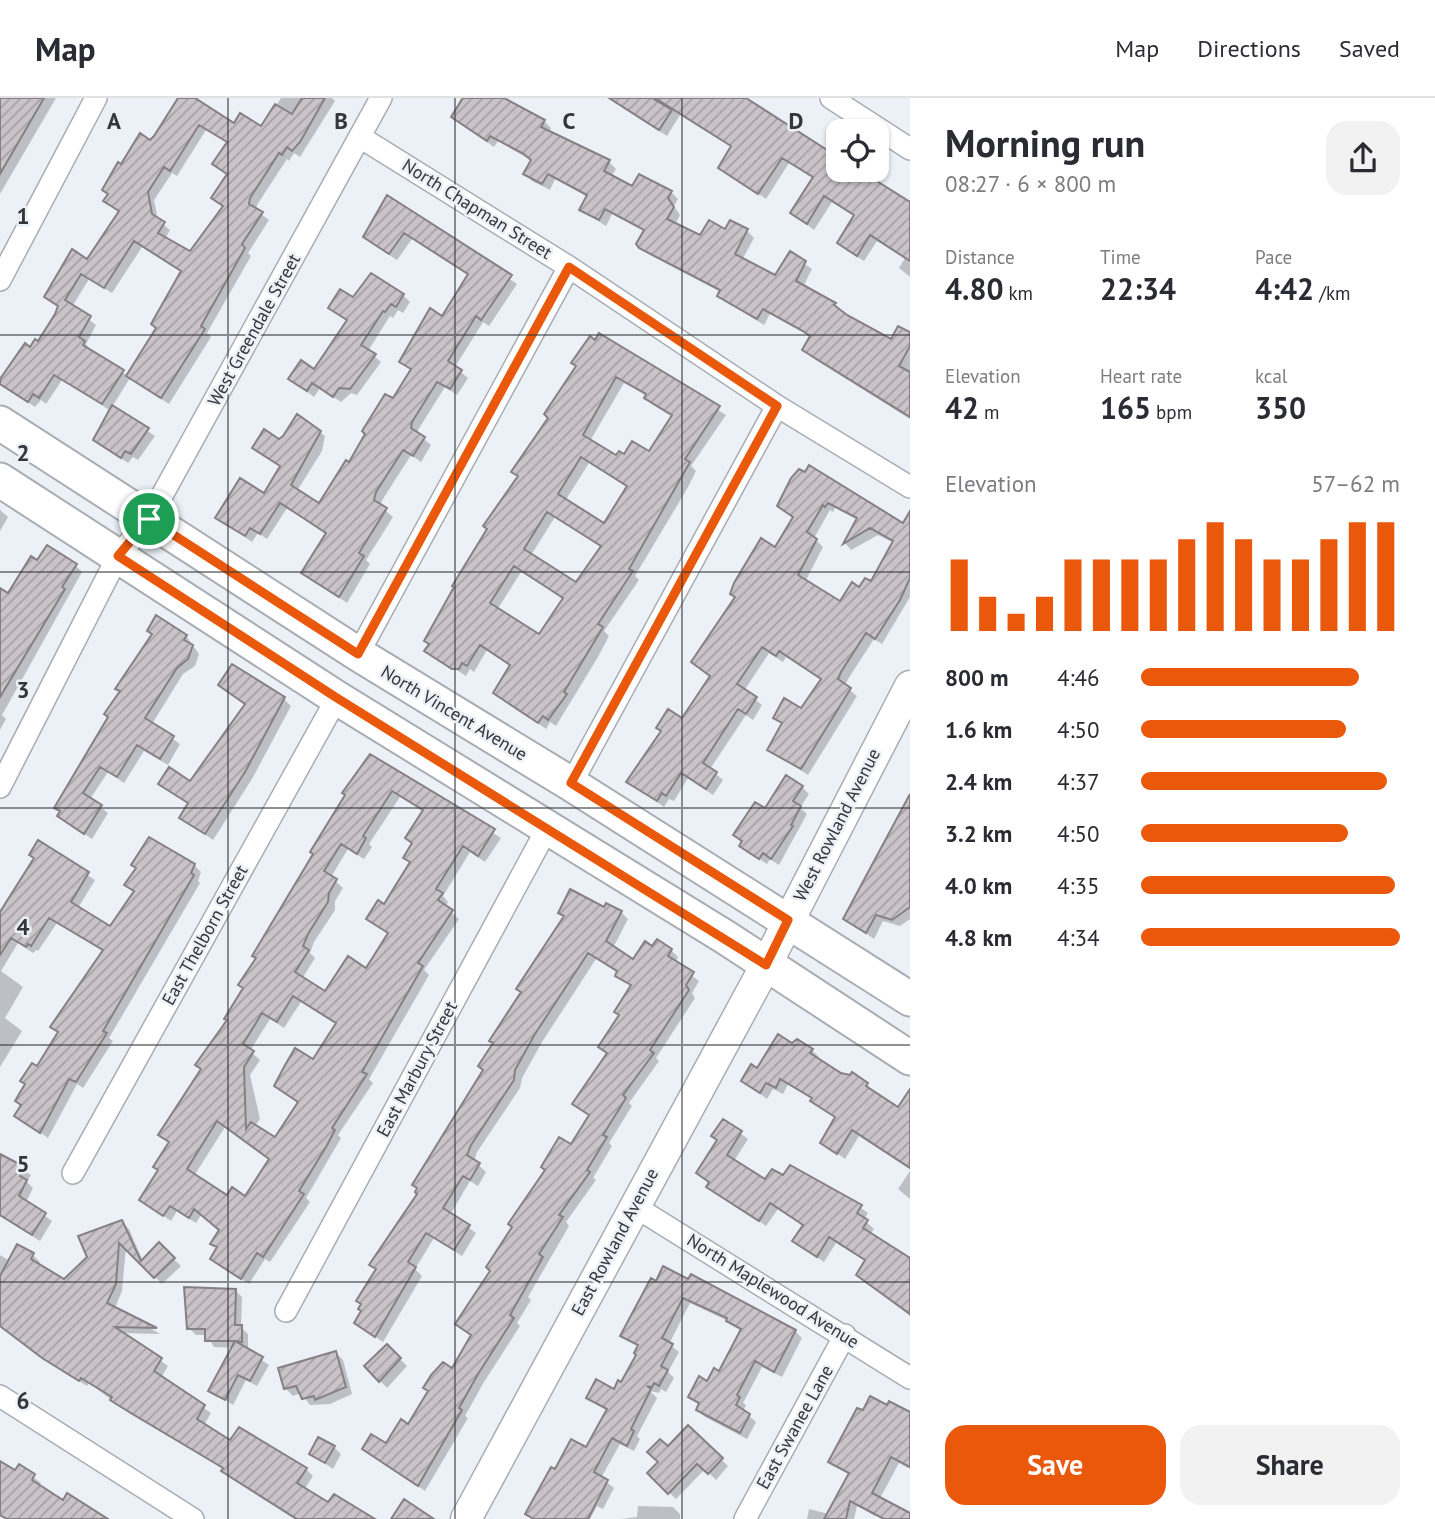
<!DOCTYPE html>
<meta charset="utf-8">
<style>
:root{--surface:#fff;--page:#f2f2f3;--text:#2b2b33;--muted:#7c7c81;--line:#e1e1e2;--accent:#ea580c}
body{margin:0;font-family:"PT Sans",sans-serif;background:var(--page);color:var(--text);height:100vh;display:flex;flex-direction:column;font-size:26px;white-space:nowrap}
*{box-sizing:border-box;margin:0}
p{font-size:23px;color:var(--muted)}
.icon{flex:none;width:38px;height:38px;fill:none;stroke:currentColor;stroke-width:2;stroke-linecap:round;stroke-linejoin:round}
.map{position:relative;flex:1;overflow:hidden}
.side{display:flex;flex-direction:column;background:var(--surface);width:525px}
.side>*{flex:none}
.tools{position:absolute;left:826px;top:21px;display:grid;gap:14px}
.tools a{display:grid;place-items:center;width:63px;height:63px;border-radius:14px;background:var(--surface);box-shadow:0 2px 5px #0004;font-size:35px}
.pin{position:absolute;display:grid;place-items:center;width:60px;height:60px;color:#fff;margin:-30px;border:4px solid #fff;border-radius:50%;box-shadow:0 2px 7px #0007}
.round{display:grid;place-items:center;flex:none;width:74px;height:74px;border-radius:21px;background:var(--page)}
.overview{display:flex;align-items:center;justify-content:space-between;height:119px;padding:0 35px}
h1{font-size:38px;font-weight:800;line-height:52px}
.stats{display:grid;grid-template-columns:repeat(3,1fr);gap:10px;height:119px;padding:7px 35px}
.stats div{display:grid;align-content:center}
.stats b{font-size:30px;font-weight:800}
.stats small{font-size:19px;font-weight:400}
.stats p{font-size:19px}
.chart{height:196px;padding:14px 35px}
.chart p{display:flex;justify-content:space-between}
.chart svg{width:100%;height:126px;margin-top:7px;stroke:var(--accent);stroke-width:6}
.primary-button{display:flex;gap:14px;margin-top:auto;padding:14px 35px}
.primary-button a{flex:1;height:80px;border-radius:21px;background:var(--accent);color:#fff;font-size:28px;font-weight:800;line-height:80px;text-align:center}
.primary-button a+a{background:var(--page);color:var(--text)}
ul{padding:0 35px;list-style:none;font-size:23px}
li{display:grid;grid-template-columns:112px 84px 1fr;align-items:center;height:52px}
li i{height:18px;border-radius:9px;background:var(--accent)}
header{display:flex;align-items:center;gap:42px;box-sizing:border-box;height:98px;padding:0 35px;background:var(--surface);border-bottom:2px solid var(--line)}
header strong{font-size:33px}
nav{display:flex;gap:38px;margin-inline-start:auto;font-size:24px}
main{display:flex;flex:1;min-height:0}
.map>svg:first-child{display:block}
.shadow{fill:#0003;fill-rule:evenodd}
.building{fill:url(#building-hatch);stroke:#868085;stroke-width:2;fill-rule:evenodd}
.lines{fill:none;stroke-linecap:round;stroke-linejoin:round}
.street-casing{stroke:#a8adb3;stroke-width:24}
.secondary-casing{stroke:#a8adb3;stroke-width:33}
.primary-casing{stroke:#a8adb3;stroke-width:37}
.street{stroke:#fff;stroke-width:21}
.secondary{stroke:#fff;stroke-width:30}
.primary{stroke:#fff;stroke-width:33}
.route-casing{stroke:#fff;stroke-width:14}
.route{stroke:#ea580c;stroke-width:9}
.grid{fill:none;stroke:#343639;stroke-width:2;stroke-opacity:0.55}
.labels{text-anchor:middle;stroke-width:5;stroke-linejoin:round;paint-order:stroke}
.street-label{font-size:18px;fill:#343639;stroke:#ebf1f7}
.grid-label{font-size:23px;text-anchor:middle;font-weight:bold;fill:#343639;stroke:#ebf1f7;stroke-width:5;stroke-linejoin:round;paint-order:stroke}
</style>
<header>
<strong>Map</strong>
<nav><a>Map</a><a>Directions</a><a>Saved</a></nav>
</header>
<main>
<div class="map">
<svg width="910" height="1421" viewBox="0 0 910 1421">
<defs>
<pattern id="building-hatch" width="6" height="6" patternUnits="userSpaceOnUse" patternTransform="scale(1.75)"><rect width="6" height="6" fill="#cac4c9"/><path d="M-1 1l2-2M0 6l6-6M5 7l2-2" fill="none" stroke="#a5a0a4"/></pattern>
</defs>
<rect width="100%" height="100%" fill="#ebf1f7"/>
<!-- shadow -->
<path class="shadow" d="M0 0H56L0 96Z
M180 0H199L197 3 235 27 262 31 281 0H332L335 3 300 59 294 55 289 63 287 61 257 107 256 112 269 122 248 155 251 158 207 235 211 239 169 306 130 280 112 309 155 338 138 362 133 359 128 365 95 342 111 313 62 282 46 306 41 302 35 309 0 284 38 246 59 210 46 199 88 163 120 115 105 103 121 69 155 39ZM206 32 228 45 214 66 228 77 214 100 224 109 191 156 165 141 170 132 158 122 154 102 172 75 177 78ZM142 149 183 175 158 230 128 278 90 253 86 246 96 227 72 209 89 181 112 195Z
M461 0H500L544 23 551 30 549 35 609 64 616 71 611 79 633 90 671 94 678 101 674 108 680 117 675 127 701 140 726 133H747L754 140 742 162 776 180 791 156 812 171 803 189 835 206 841 215 892 244 910 236V321L811 259 804 252 811 239 770 216 764 227 726 204 719 197 721 194 648 156 638 146 645 134 612 116 606 128 581 112 588 99 555 81 550 92 532 83 525 76 532 63 498 43 494 49 451 18Z
M627 0H742L838 61V72H856L910 106V179L899 170 905 160 877 143 864 163 846 152 839 145 855 119 832 104 814 132 792 115 814 81 789 65 766 101 720 69 733 50 680 17 667 38 630 14 623 7Z
M388 100 517 186 489 228 483 224 455 269 468 280 457 297 445 289 418 332V336L431 347 421 364 411 357 383 401 380 408 393 419 366 462 370 466 347 505 303 474 327 437 303 420 287 410 267 441 258 435 252 444 218 420 264 397 282 370 254 350 279 343 298 318 325 338 322 353 297 393 320 408 412 273 401 264 443 220 469 178 412 141 397 162 372 146 365 139Z
M403 197 410 204 403 215 398 212 393 220 390 218 368 253 381 264 357 297 351 295 341 304 320 290 314 299 291 281 315 274 348 223 330 209 353 202Z
M600 238 726 317 691 368 696 373 687 391 635 478 639 482 604 533 609 538 598 559 556 628 550 624 546 631 495 595 512 569 487 552 474 574 470 571 466 578 427 553 519 380 514 374ZM624 285 647 298 653 307 672 319 649 356 617 359 590 343ZM589 365 628 390 604 428 565 403ZM555 419 602 450 577 487 531 457ZM521 474 564 501 540 539 497 512Z
M793 381 910 430V499L882 546 874 541 848 581 845 588 857 598 808 677 769 652 783 627 775 620 802 612 822 582 786 559 783 564 769 555 744 593 762 607 753 622 746 617 710 671 723 682 713 697 688 680 674 703 669 701 664 709 629 684 683 623 711 579 693 564 794 420 779 408ZM835 410 858 422 845 445 851 452 878 437 894 445 871 486 840 506 805 484 823 449 814 440 830 412 833 414Z
M0 412 8 419 0 433Z
M38 464 75 467 82 474 2 617 6 621 0 632V492L8 497Z
M186 538 199 556 195 568 183 576 152 626 180 646 168 667 144 653 124 685 108 674 90 701 108 715 92 741 59 718Z
M220 587 284 601 291 608 252 681 213 742 181 719 189 707 160 686H191L246 607Z
M371 659 501 740 485 764 470 754 443 798 448 804 445 809 459 821 424 872 429 877 369 981 373 985 338 1037 341 1040 306 1100 310 1104 270 1164 265 1161 249 1186 212 1161 218 1151 213 1145 220 1133 201 1117 196 1125 177 1113 171 1123 141 1102 160 1073 170 1046 160 1037 202 972ZM400 699 424 714 407 740 413 746 405 760 411 766 385 808 368 820 389 836 367 872 326 895 302 881 315 860 310 855 314 844 335 812V803L343 790 331 779 348 751 364 761 372 749 369 746ZM301 904 337 927 314 964 276 988 299 1005 275 1042 255 1028 260 1021 250 977 260 962 250 953 270 921 284 930ZM225 1029 270 1062 246 1100 228 1099 194 1078Z
M802 689 809 696 800 710 807 716 779 767 770 761 767 766 748 754 735 737Z
M910 700V821L900 828 883 823 874 841 845 821Z
M39 745 95 782 78 810 110 831 134 795 127 787 194 767 201 774 198 783 200 785 109 940 113 943 83 990 77 986 48 1040 17 1018 37 970 59 936 52 929 104 854 57 825 38 853 36 852 33 855 18 845 1 873 23 889 5 920 22 933 0 969V819L35 761Z
M605 811 621 814 628 821 613 850 634 863 653 851 671 852 678 859 675 865 699 883 692 895 695 900 656 960 659 963 629 1005 632 1008 609 1045 612 1048 593 1080 596 1082 566 1124 569 1128 528 1199 531 1202 517 1225 520 1228 484 1284 465 1318 468 1320 425 1393 364 1350 386 1347 408 1328 453 1272 473 1238 458 1226 590 1018 574 1006 608 956 600 949 620 918 632 889 617 877 618 875 596 861 542 944 522 980 520 990 477 1054 474 1063 486 1074 478 1088 470 1083 450 1117 476 1135 462 1158 434 1140 415 1171 422 1178 383 1244 356 1225 377 1173 371 1167 419 1097 522 895 565 820 560 815Z
M792 947 812 952 819 959 817 962 840 976 867 986 873 995 910 1019V1071L859 1038 845 1061 822 1044 836 1020 813 1002 788 986 783 996 773 991 767 1001 743 983Z
M723 1023 748 1041 734 1063 766 1083 783 1080 835 1095 837 1093 868 1115 864 1122 874 1131 870 1136 910 1161V1218L884 1198 867 1164 836 1145 824 1164 794 1143 804 1128 778 1111 766 1128 708 1088 710 1085 698 1075 718 1043Z
M0 1058 31 1077 27 1084 33 1090 26 1104 52 1123 40 1143 0 1118Z
M910 1073V1101L898 1091Z
M122 1124 129 1131 143 1163 159 1147 181 1168 162 1186 126 1149 122 1193 115 1210 160 1236 122 1235 168 1268 161 1280 211 1315 204 1327 231 1344 306 1371 313 1378 304 1392 329 1407 371 1421H294L230 1380 224 1371 130 1316 89 1285 87 1288 51 1266 0 1229V1157L10 1163 33 1157 40 1164 38 1167 65 1184Z
M692 1178 795 1233 802 1240 782 1279 762 1269 743 1305 746 1307 743 1313 756 1324 747 1341 705 1319 698 1312 700 1308 690 1299 720 1275 742 1233 728 1223 690 1205 669 1246 679 1254 668 1274 674 1280 666 1294 661 1291 659 1295 650 1293 657 1300 637 1338 640 1341 634 1353 620 1346 601 1380 614 1390 603 1411 597 1408 590 1421H532L527 1416 556 1374 587 1351 608 1313 589 1300 615 1293 638 1257 639 1249 622 1237 657 1185 689 1184Z
M235 1192 242 1199 241 1229 248 1236V1253L269 1267 257 1288 246 1282 233 1307 211 1292 233 1250 214 1249 207 1237H196L189 1230Z
M387 1248 407 1268 387 1290 366 1268Z
M336 1255 343 1262 352 1296 330 1306 310 1307 301 1295 293 1298 286 1291 280 1271Z
M887 1309 910 1313V1371L899 1365 879 1402 882 1405 875 1418 857 1408 854 1421H807L809 1411 829 1416 850 1377 830 1364 863 1315Z
M688 1329 728 1368 716 1382 705 1371 676 1401 649 1375Z
M334 1349 341 1356 333 1371 311 1356Z
M0 1365 15 1374 19 1368 41 1385 39 1389 64 1405 104 1421H5L0 1418Z
M638 1408 673 1409 680 1416V1421H621L637 1419Z"/>
<!-- building -->
<path class="building" d="M0 0H44L0 76Z
M178 0H195L234 25 240 15 261 28 275 6 292 16 302 0H325L300 44 292 53 287 49 282 57 279 55 250 100 249 106 263 114 242 146 245 150 201 228 205 231 161 300 126 278 156 230 151 226 181 173 134 143 104 190 81 176 65 202 91 218 79 239 85 243 83 247 124 272 102 306 54 277 39 300 33 296 28 304 0 286V281L25 245 30 249 35 241 38 243 55 216 58 208 44 199 72 151 87 161 119 113 103 103 108 96 102 92 118 64 121 66 140 35 150 42 154 38ZM199 27 227 44 212 66 227 76 211 100 223 108 190 153 158 135 165 124 152 116 148 94 164 69 170 73Z
M463 0H504L545 22 541 29 610 62 604 73 632 88 639 76 672 93 668 100 674 109 667 121 700 137 709 122 725 131 730 122 748 131 735 156 775 177 790 153 806 163 796 183 836 205 834 207 847 217 891 241 898 228 910 234V248L899 268 910 274V319L802 252 810 238 803 233 763 211 757 221 717 198 720 192 639 150 636 146 644 132 639 129 605 111 599 122 579 112 587 97 548 76 542 86 523 76 531 62 524 56 490 38 487 43 451 19Z
M609 0H652L672 12 659 32Z
M655 0H746L838 59V72H859L872 80 910 104V163L870 137 857 158 837 145 854 117 824 98 807 126 790 115 813 79 782 60 758 96 718 70 731 48Z
M387 97 512 177 481 222 476 218 448 263 462 272 450 291 437 284 412 324 411 330 425 339 413 358 403 352 376 394 374 402 387 410 359 455 364 458 339 499 301 475 326 435 294 414 280 405 260 436 250 430 245 438 215 420 240 380 264 395 280 368 252 350 264 331 279 341 283 338 297 316 321 333 291 387 319 405 346 362 349 364 365 336 362 333 385 296 393 300 411 271 399 264 430 210 442 218 468 176 404 135 389 156 363 139Z
M371 175 404 196 396 209 391 206 385 214 383 213 361 247 376 256 350 291 339 290 333 299 312 285 307 293 288 281 301 262 314 271 347 222 328 210 340 191 353 199Z
M599 235 720 308 685 361 690 364 629 471 633 473 598 526 603 529 564 594 567 596 548 622 543 618 538 625 493 595 510 567 480 547 467 568 462 565 459 571H452L424 553 429 546 424 543 454 489 452 488 487 431 483 428 518 378 511 374 548 320 544 316 576 268 571 265 590 238 595 242ZM616 279 646 296 644 300 672 317 649 353 632 343 624 356 619 353 616 357 583 337ZM581 359 627 388 604 425 558 396ZM547 414 601 448 576 484 524 451ZM514 468 563 500 539 536 490 505Z
M112 307 149 330 131 356 125 353 121 360 93 342Z
M809 367 903 425 910 413V480L900 502 875 541 866 535 841 574 838 581 851 590 801 671 767 652 782 625 773 620 784 600 801 610 821 581 779 553 776 558 762 549 737 586 757 599 746 616 738 611 703 665 717 674 706 691 681 675 666 698 662 695 657 703 626 684 661 633 656 630 668 611 682 620 710 578 691 564 735 499 730 496 734 485 761 440 775 449 793 419 777 408 791 380 799 371 805 374ZM828 405 857 420 843 446 870 430 893 443 871 483 865 480 859 489 852 484 840 503 798 477 817 441 807 434 823 407 825 409Z
M47 447 77 466 62 489 65 491 0 599V490L8 495 31 458 37 462Z
M156 517 187 537 184 542 193 547 188 561 177 570 145 620 174 638 160 661 137 647 117 679 100 669 83 695 102 707 84 736 57 718 60 713 54 710 108 619 104 616 120 593 115 591 152 536 147 533Z
M232 566 285 599 245 674 205 736 179 720 188 705 158 686 169 669 190 683 245 606 218 587Z
M370 656 495 731 478 758 463 748 436 791 443 795 438 802 453 812 418 865 423 868 362 974 367 976 332 1030 335 1032 326 1049 299 1093 304 1096 263 1159 257 1155 241 1181 210 1161 217 1149 210 1146 219 1132 194 1111 189 1120 170 1108 163 1118 139 1102 158 1072 153 1069 169 1044 158 1037 201 971 195 967 227 922 224 921 243 890 238 887 256 860 252 858 313 756 310 754 345 697 342 695ZM392 693 423 712 405 740 412 745 403 760 410 764 384 806 378 802 366 821 388 835 366 870 348 858 325 893 295 874 309 852 303 848 308 836 328 804 329 795 337 781 324 773 341 746 357 756 366 740 363 738ZM293 898 336 925 313 961 295 950 284 969 274 988 298 1004 275 1039 251 1024 246 1031 244 969 254 953 243 946 262 915 277 924ZM217 1023 269 1061 245 1098 232 1089 227 1097 187 1071Z
M786 677 803 688 793 703 801 708 791 727 793 728 771 761 763 755 759 761 739 748 742 743 733 737 755 704 765 710Z
M910 696V809L892 822 876 817 866 835 843 821Z
M149 739 195 766 191 775 194 777 103 933 107 935 76 984 69 981 40 1035 14 1018 21 1007 15 1003 25 986 20 983 32 965 37 968 58 934 50 929 103 852 49 820 31 848 28 846 26 849 11 840 0 857V814L34 760 29 757 38 742 89 774 71 804 110 828 134 793 124 787 136 770 131 767Z
M570 791 604 809 606 805 622 813 606 843 633 861 645 843 652 848 657 841 672 851 668 858 694 874 686 887 689 892 650 952 654 955 623 997 626 1000 603 1037 607 1039 587 1072 590 1074 559 1117 563 1119 539 1156 543 1159 510 1217 514 1220 478 1276 459 1310 462 1312 418 1388 362 1351 371 1336 386 1345 401 1321 408 1326 428 1293 423 1290 431 1277 443 1264 452 1270 471 1237 455 1226 490 1173 486 1169 512 1129 508 1126 545 1072 541 1069 559 1039 571 1046 589 1017 572 1006 607 955 598 949 619 917 614 914 631 887 615 878 617 873 588 855 535 936 515 972 514 982 471 1047 467 1057 480 1065 470 1082 463 1078 443 1110 470 1127 454 1152 426 1135 408 1164 416 1169 375 1239 354 1225 361 1213 358 1211 361 1206 356 1203 376 1171 369 1167 417 1096 415 1094 417 1090 412 1087 483 972 478 968 493 945 489 943 521 894 516 891 564 818 558 815Z
M778 936 792 945 797 941 813 951 810 955 841 975 850 977 852 974 868 985 866 988 898 1009 910 991V1070L852 1032 837 1056 820 1045 835 1019 810 1003 812 1000 780 981 776 990 766 985 760 995 741 983 751 966 757 970Z
M723 1021 742 1033 727 1057 765 1081 772 1071 783 1077 790 1067 862 1107 857 1115 868 1122 863 1130 910 1160V1216L856 1177 865 1162 829 1139 817 1159 792 1143 803 1127 770 1105 759 1123 706 1089 709 1084 696 1075 717 1042 711 1038Z
M0 1056 25 1069 20 1078 27 1082 19 1098 46 1115 32 1137 0 1117Z
M122 1122 141 1163 159 1144 175 1160 154 1180 119 1145 116 1186 107 1205 157 1230 115 1229 162 1260 154 1273 205 1307 197 1321 230 1342 239 1329 307 1370 297 1385 328 1404 334 1396 375 1421H297L221 1373 223 1370 121 1309 110 1302 112 1299 81 1280 79 1283 42 1260 0 1228V1178L17 1146 34 1155 31 1161 64 1181 87 1159 78 1138Z
M663 1168 688 1181 691 1176 796 1232 774 1274 755 1263 737 1297 740 1299 736 1307 750 1316 740 1335 696 1312 699 1305 688 1299 699 1278 707 1283 714 1270 719 1273 741 1231 726 1223 727 1220 683 1200 662 1240 673 1246 661 1268 668 1272 659 1288 654 1285 652 1289 647 1288 651 1291 631 1331 634 1333 627 1348 612 1340 594 1374 608 1382 588 1421H534L525 1416 551 1369 555 1371 571 1341 586 1349 607 1311 586 1300 596 1281 614 1291 618 1282 621 1284 636 1257 634 1255 638 1247 620 1238 651 1180 656 1183Z
M184 1189 236 1191 235 1227H242V1244L235 1243 263 1259 250 1283 238 1277 225 1302 208 1293 235 1243H205V1231H187Z
M387 1246 401 1260 379 1284 364 1268Z
M336 1253 346 1289 315 1302 314 1298 302 1301 296 1288 284 1291 278 1270Z
M870 1298 887 1307 889 1303 910 1314V1369L891 1359 872 1395 910 1415V1421H884L850 1403 846 1421H824L849 1375 828 1364 857 1310 863 1312Z
M688 1327 723 1360 708 1376 697 1366 668 1396 647 1375 658 1364 647 1354 660 1341 668 1348Z
M318 1339 335 1348 325 1365 309 1356Z
M0 1363 15 1372 19 1366 35 1376 32 1382 63 1402 67 1395 108 1421H7L0 1417Z
M404 1401 434 1421H391Z"/>
<g class="lines">
<!-- street casing -->
<g class="street-casing">
<path id="street" d="M831 0 910 51
M360 39 569 169 777 308 910 389
M0 182 96 0
M358 556 569 169
M571 686 777 308
M0 689 118 458 149 421 381 0
M73 1075 337 600
M634 1108 910 1280
M286 1213 548 729
M0 1298 193 1421
M745 1421 845 1237"/>
</g>
<!-- secondary casing -->
<g class="secondary-casing">
<path id="secondary" d="M466 1421 766 867 910 588"/>
</g>
<!-- primary casing -->
<g class="primary-casing">
<path id="primary" d="M0 325 358 556 571 686 910 901
M0 382 337 600 725 839 910 960"/>
</g>
<!-- street -->
<use href="#street" class="street"/>
<!-- secondary -->
<use href="#secondary" class="secondary"/>
<!-- primary -->
<use href="#primary" class="primary"/>
</g>
<g class="lines">
<!-- route casing -->
<g class="route-casing">
<path id="route" d="M569 169 777 308 571 685 788 822 766 867 337 600 118 458 149 421 358 556Z"/>
</g>
<!-- route -->
<use href="#route" class="route"/>
</g>
<!-- grid -->
<path class="grid" d="M228 0V1421M455 0V1421M682 0V1421M0 237H910M0 474H910M0 710H910M0 947H910M0 1184H910"/>
<g class="labels">
<!-- street labels -->
<g class="street-label">
<text transform="translate(477 111) rotate(32)" y="6">North Chapman Street</text>
<text transform="translate(254 232) rotate(-61)" y="6">West Greendale Street</text>
<text transform="translate(454 615) rotate(31)" y="6">North Vincent Avenue</text>
<text transform="translate(837 727) rotate(-63)" y="6">West Rowland Avenue</text>
<text transform="translate(205 837) rotate(-61)" y="6">East Thelborn Street</text>
<text transform="translate(417 971) rotate(-62)" y="6">East Marbury Street</text>
<text transform="translate(615 1144) rotate(-62)" y="6">East Rowland Avenue</text>
<text transform="translate(773 1193) rotate(32)" y="6">North Maplewood Avenue</text>
<text transform="translate(795 1329) rotate(-61)" y="6">East Swanee Lane</text>
</g>
</g>
<g class="grid-label">
<text x="114" y="31">A</text>
<text x="341" y="31">B</text>
<text x="569" y="31">C</text>
<text x="796" y="31">D</text>
<text x="23" y="126">1</text>
<text x="23" y="363">2</text>
<text x="23" y="600">3</text>
<text x="23" y="837">4</text>
<text x="23" y="1074">5</text>
<text x="23" y="1311">6</text>
</g>
</svg>
<div class="tools">
<a><svg class="icon" aria-label="locate" viewBox="0 0 24 24"><circle cx="12" cy="12" r="6"/><path d="M12 2v4M12 18v4M2 12h4M18 12h4"/></svg></a>
</div>
<div class="pin" style="left:149px;top:421px;background:#1e9e55"><svg class="icon" aria-label="arrive" viewBox="0 0 24 24"><path d="M6 21V4h12l-3 4 3 4H6"/></svg></div>
</div>
<section class="side">
<div class="overview"><div><h1>Morning run</h1><p>08:27 · 6 × 800 m</p></div><a class="round"><svg class="icon" aria-label="share" viewBox="0 0 24 24"><path d="M12 15V3M7 8l5-5 5 5M5 13v7h14v-7"/></svg></a></div>
<div class="stats">
<div><p>Distance</p><b>4.80<small> km</small></b></div>
<div><p>Time</p><b>22:34</b></div>
<div><p>Pace</p><b>4:42<small> /km</small></b></div>
</div>
<div class="stats">
<div><p>Elevation</p><b>42<small> m</small></b></div>
<div><p>Heart rate</p><b>165<small> bpm</small></b></div>
<div><p>kcal</p><b>350</b></div>
</div>
<div class="chart"><p><span>Elevation</span>57–62 m</p>
<svg viewBox="0 0 160 44" preserveAspectRatio="none"><path d="M5 44V19M15 44V32M25 44V38M35 44V32M45 44V19M55 44V19M65 44V19M75 44V19M85 44V12M95 44V6M105 44V12M115 44V19M125 44V19M135 44V12M145 44V6M155 44V6"/></svg>
</div>
<ul>
<li><b>800 m</b>4:46<i style="width:84%"></i></li>
<li><b>1.6 km</b>4:50<i style="width:79%"></i></li>
<li><b>2.4 km</b>4:37<i style="width:95%"></i></li>
<li><b>3.2 km</b>4:50<i style="width:80%"></i></li>
<li><b>4.0 km</b>4:35<i style="width:98%"></i></li>
<li><b>4.8 km</b>4:34<i style="width:100%"></i></li>
</ul>
<div class="primary-button"><a>Save</a><a>Share</a></div>
</section>
</main>
